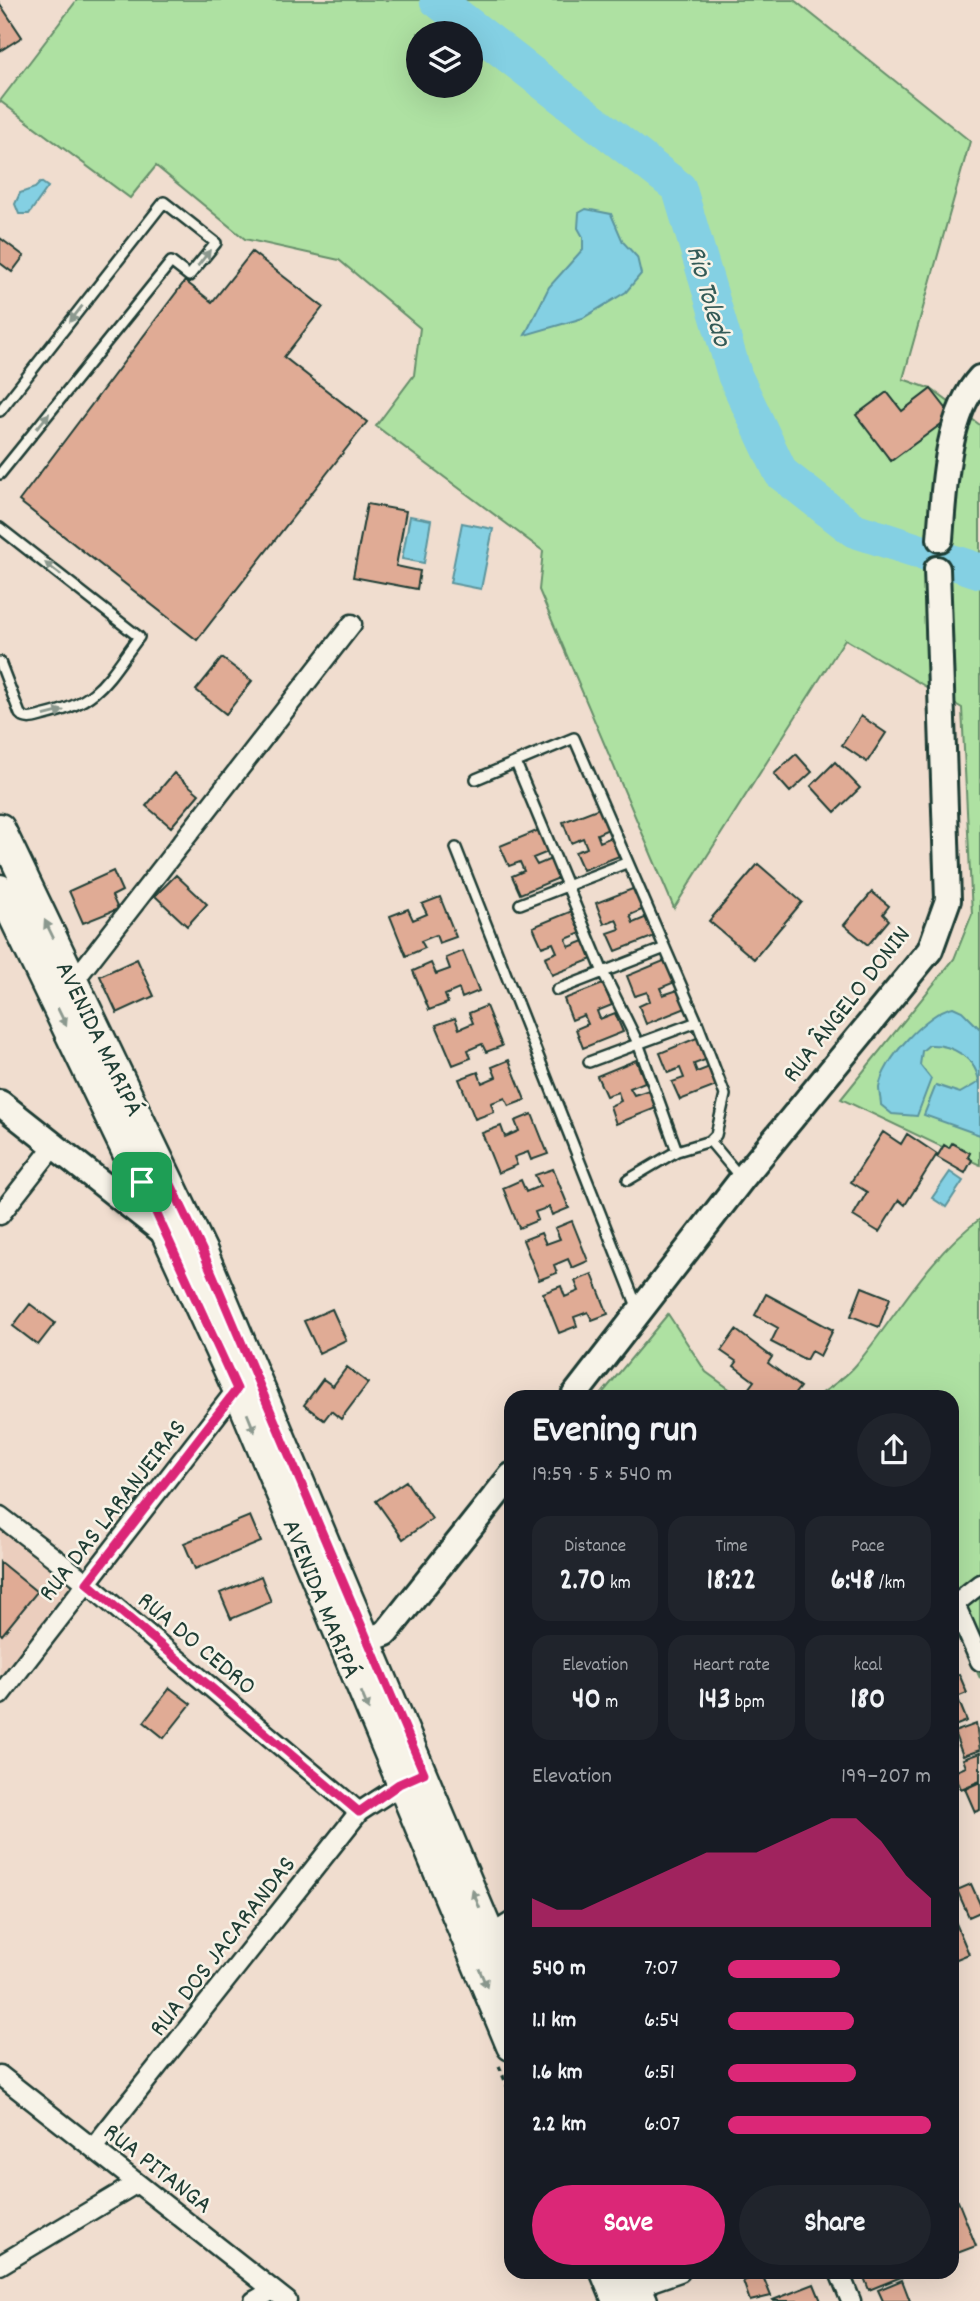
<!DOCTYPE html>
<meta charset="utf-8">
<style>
:root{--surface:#171b24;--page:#20242c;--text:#f1f3f6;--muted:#9ea1a6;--accent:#db2777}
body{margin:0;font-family:Dekko,sans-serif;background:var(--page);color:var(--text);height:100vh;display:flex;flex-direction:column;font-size:26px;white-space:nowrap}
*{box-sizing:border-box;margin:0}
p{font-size:23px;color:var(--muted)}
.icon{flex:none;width:38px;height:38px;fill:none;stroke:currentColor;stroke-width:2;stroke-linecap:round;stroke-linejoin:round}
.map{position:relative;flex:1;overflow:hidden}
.details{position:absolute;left:504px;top:1390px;width:455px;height:889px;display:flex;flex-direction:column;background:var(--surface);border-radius:21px;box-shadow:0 7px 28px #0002}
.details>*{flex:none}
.fabs{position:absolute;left:406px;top:21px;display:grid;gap:14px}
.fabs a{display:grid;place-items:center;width:77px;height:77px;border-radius:50%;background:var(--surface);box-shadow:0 7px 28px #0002;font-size:35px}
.pin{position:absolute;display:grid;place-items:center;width:60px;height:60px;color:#fff;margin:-30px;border-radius:14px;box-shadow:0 4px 10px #0006}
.round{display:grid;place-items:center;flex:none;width:74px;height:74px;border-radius:37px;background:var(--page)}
.summary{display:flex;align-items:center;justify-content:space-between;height:119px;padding:0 28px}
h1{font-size:38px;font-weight:700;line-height:52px}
.metrics{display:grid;grid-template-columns:repeat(3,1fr);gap:10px;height:119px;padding:7px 28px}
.metrics div{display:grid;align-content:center;border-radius:18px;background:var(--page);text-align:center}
.metrics b{font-size:30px;font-weight:700}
.metrics small{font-size:19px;font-weight:400}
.metrics p{font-size:19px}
.chart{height:196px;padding:14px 28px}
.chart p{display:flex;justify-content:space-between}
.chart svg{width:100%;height:126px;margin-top:7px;fill:var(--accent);opacity:.7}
.button{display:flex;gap:14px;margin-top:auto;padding:14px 28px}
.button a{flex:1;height:80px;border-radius:42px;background:var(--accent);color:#fff;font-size:28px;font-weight:700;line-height:80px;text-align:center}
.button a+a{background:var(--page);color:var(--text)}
ul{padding:0 28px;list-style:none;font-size:23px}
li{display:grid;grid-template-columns:112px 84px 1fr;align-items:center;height:52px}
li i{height:18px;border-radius:9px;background:var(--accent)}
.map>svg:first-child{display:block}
.built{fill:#ebcebe}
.green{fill:#aee1a2;stroke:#668f6b;stroke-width:2;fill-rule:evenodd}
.water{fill:#84d0e3;stroke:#5c959d;stroke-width:2}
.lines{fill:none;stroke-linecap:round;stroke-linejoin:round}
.river{stroke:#84d0e3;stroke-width:35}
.building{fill:#e0ab95;stroke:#1f3d34;stroke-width:2}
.lane-casing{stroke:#1f3d34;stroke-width:14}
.street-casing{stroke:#1f3d34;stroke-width:23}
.secondary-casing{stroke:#1f3d34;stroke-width:30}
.primary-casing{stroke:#1f3d34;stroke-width:33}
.path{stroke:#1f3d34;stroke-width:3.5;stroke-dasharray:5 5;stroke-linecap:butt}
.lane{stroke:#f7f3e8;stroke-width:9}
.street{stroke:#f7f3e8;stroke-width:18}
.secondary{stroke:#f7f3e8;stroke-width:24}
.primary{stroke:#f7f3e8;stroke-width:28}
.oneway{fill:#8b988e}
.route-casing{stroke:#fff;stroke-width:14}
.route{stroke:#db2777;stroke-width:9}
.labels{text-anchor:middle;stroke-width:5;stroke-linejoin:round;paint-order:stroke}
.street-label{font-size:26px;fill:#1f3d34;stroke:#f7f3e8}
.water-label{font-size:28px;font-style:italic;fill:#335a57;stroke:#f7f3e8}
</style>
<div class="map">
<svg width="980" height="2301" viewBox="0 0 980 2301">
<rect width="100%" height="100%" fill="#f0ddcf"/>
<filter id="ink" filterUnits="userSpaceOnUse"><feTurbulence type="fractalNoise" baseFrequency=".0143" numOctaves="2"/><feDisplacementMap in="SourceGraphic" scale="14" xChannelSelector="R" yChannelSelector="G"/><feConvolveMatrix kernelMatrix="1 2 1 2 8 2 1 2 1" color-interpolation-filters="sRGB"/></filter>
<g filter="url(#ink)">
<!-- built -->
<path class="built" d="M0 1527 75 1586 0 1683Z"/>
<!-- green -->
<path class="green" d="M77 0H794L970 141 903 379 931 389 980 425V1165L841 1099 954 959 972 914 962 708 845 639 674 908 539 590 543 551 376 426 414 375 420 328 339 260 245 239 156 166 130 198 0 101ZM418 33H471V86H418Z
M980 1219V1678L952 1618V1396H818C831 1387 846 1377 856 1365 896 1317 928 1256 980 1219Z
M668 1314 706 1372 739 1396H600Z"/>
<!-- water -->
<path class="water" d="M41 182 48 187 29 214H19L15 204 20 193 35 188Z
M586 209 611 214 623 242 637 257 641 274 626 292 583 318 525 335 549 287 583 249V237L578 228 579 213Z
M410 516 431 520 424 563 402 559Z
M462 523 493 529 481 589 450 583Z
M953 1007 962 1011 980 1029V1135L924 1115 936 1085 960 1093 979 1082C976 1058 952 1044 929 1045L922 1051 920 1065 931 1079 917 1116 892 1114 881 1105C881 1100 879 1093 879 1088 882 1061 927 1012 953 1007Z
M950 1172 963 1181 946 1207 932 1198Z"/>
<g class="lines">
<!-- river -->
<path class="river" d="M437 0 679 188 735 376 781 473 854 530 980 571"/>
</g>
<!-- building -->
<path class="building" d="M0 4 22 37 0 51Z
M0 238 24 256 12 272 0 263Z
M252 252 323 307 284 357 367 422 197 640 19 501 185 281 212 302Z
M931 389 952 416 891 461 856 415 887 392 902 411Z
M367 504 406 511 396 566 420 571 417 589 353 577Z
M222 658 252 681 226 714 196 690Z
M861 716 886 733 867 762 842 745Z
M796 754 812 772 790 792 774 774Z
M835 762 860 788 835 812 811 786Z
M174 773 199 794 171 827 146 806Z
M602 807 611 828 597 834 600 842 614 836 622 855 583 870 575 852 587 848 583 838 571 843 563 822Z
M539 830 548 852 533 858 537 865 551 859 559 878 520 894 512 876 524 871 520 862 509 866 500 846Z
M758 864 802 902 754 959 709 921Z
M113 871 122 891 112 896 118 909 83 923 69 891Z
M176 875 207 904 187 926 155 896Z
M635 888 644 909 630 915 633 923 647 917 655 936 616 951 608 933 620 929 616 919 604 924 596 903Z
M872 892 889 906 883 914 889 920 868 945 844 925Z
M440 897 456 937 439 943 436 935 421 941 425 948 406 956 390 916 408 909 413 920 427 914 422 904Z
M572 911 581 933 566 939 569 947 584 941 592 959 552 975 545 957 557 952 553 943 542 947 533 927Z
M463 951 479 991 462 998 459 989 445 995 448 1003 429 1010 413 971 431 963 436 974 450 969 446 958Z
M137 959 154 996 117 1013 100 976Z
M666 960 675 982 660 988 663 995 678 990 686 1008 646 1024 639 1006 650 1001 647 992 635 996 627 976Z
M603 984 612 1005 597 1011 600 1019 615 1013 623 1032 583 1048 576 1029 588 1024 584 1015 572 1020 564 999Z
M486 1006 502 1046 486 1052 482 1044 468 1050 471 1058 453 1065 436 1025 455 1018 459 1029 473 1023 469 1013Z
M699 1037 708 1059 694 1064 697 1072 712 1066 719 1085 680 1100 672 1082 684 1078 680 1068 668 1073 660 1053Z
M509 1060 525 1100 509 1106 505 1098 491 1103 494 1112 475 1119 459 1079 478 1072 482 1083 496 1077 492 1067Z
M636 1060 645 1082 630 1088 634 1095 649 1090 656 1108 616 1124 610 1106 621 1101 618 1092 606 1096 597 1076Z
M532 1114 548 1154 531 1160 528 1152 514 1157 517 1165 498 1173 482 1133 501 1126 505 1137 519 1131 515 1121Z
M883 1132 901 1144 907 1134 937 1154 905 1205 899 1200 879 1232 853 1216 867 1192 851 1182Z
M952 1143 970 1153 968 1157 972 1160 965 1173 937 1157 944 1145 949 1148Z
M553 1169 569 1208 552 1215 549 1207 535 1212 538 1220 519 1228 503 1188 521 1180 526 1192 540 1186 535 1175Z
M572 1221 588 1261 572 1268 568 1259 554 1265 557 1273 539 1280 523 1240 541 1233 546 1244 560 1239 555 1228Z
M592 1274 608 1314 592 1320 588 1312 574 1317 577 1326 559 1333 543 1293 561 1286 565 1297 579 1291 575 1281Z
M862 1287 890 1298 879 1327 851 1316Z
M766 1294 833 1330 820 1356 811 1351 806 1360 771 1342 778 1328 755 1315Z
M30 1304 55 1323 38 1345 13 1326Z
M332 1309 346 1340 319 1353 304 1321Z
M736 1330 772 1357 768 1363 800 1387 793 1396H743L754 1381 734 1366 737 1362 721 1351Z
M347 1367 368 1383 341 1419 331 1411 324 1420 304 1405 323 1379 333 1386Z
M406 1481 432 1519 403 1539 376 1501Z
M250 1516 261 1542 195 1569 184 1543Z
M0 1562 37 1592 2 1635 0 1633Z
M261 1576 271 1602 231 1619 220 1593Z
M959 1674 967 1693 952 1699V1677Z
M170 1688 191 1704 164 1738 144 1722Z
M958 1699 967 1721 952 1727V1702Z
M976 1724 980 1750 963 1756 954 1732Z
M980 1753V1781L961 1789 954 1772 966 1767 963 1759Z
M980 1782V1810L975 1812 965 1789Z
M971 1884 980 1904V1912L969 1917 957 1890Z
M955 1921 969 1954 952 1961V1922Z
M958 2201 976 2246 952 2255V2204Z
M862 2272H904L906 2275 869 2290Z
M762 2274 771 2296 750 2301 743 2281Z
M902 2280 910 2301H883L878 2290Z
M814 2284 821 2301H774L773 2300Z"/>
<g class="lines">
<!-- lane casing -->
<g class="lane-casing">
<path id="lane" d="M0 411 164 202 216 243 189 276 171 262 0 474
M0 528 139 637C107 679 100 702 45 715 36 717 27 722 20 714L0 662
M516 763 603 972 638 1043 677 1151
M476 779 574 738 697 1022 725 1095 716 1135 710 1141 741 1178
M456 848 638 1309
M520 904 626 863
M557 990 665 948
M589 1062 697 1022
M628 1180 677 1151 710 1141"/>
</g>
<!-- street casing -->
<g class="street-casing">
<path id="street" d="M74 981 352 624
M0 1215 54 1146
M0 1516 87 1583 359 1812
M955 1604 980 1661
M952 1606 980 1584
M0 1695 237 1389 242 1387
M481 1941 511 1922
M0 2075 287 2301
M93 2148 359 1812 410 1779
M0 2265 137 2183
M839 2272 851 2301
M628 2290 680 2272
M254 2301 273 2290"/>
</g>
<!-- secondary casing -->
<g class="secondary-casing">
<path id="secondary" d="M940 539C944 491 946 415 980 378
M0 1103 166 1234
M574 1396 742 1179 930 950 948 900 937 569
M368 1640 386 1633 511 1476"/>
</g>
<!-- primary casing -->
<g class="primary-casing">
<path id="primary" d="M0 828 203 1252 511 1985
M0 889 166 1234 237 1389 511 2046
M605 2272 617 2301
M630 2272 643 2301"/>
</g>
<!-- path -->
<path class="path" d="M499 2066 511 2095"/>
<!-- lane -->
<use href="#lane" class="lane"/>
<!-- street -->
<use href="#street" class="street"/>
<!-- secondary -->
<use href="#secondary" class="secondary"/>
<!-- primary -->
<use href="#primary" class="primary"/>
</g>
<!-- one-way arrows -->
<defs><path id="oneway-solid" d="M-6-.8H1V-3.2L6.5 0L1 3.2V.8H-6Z" transform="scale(1.75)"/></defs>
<g class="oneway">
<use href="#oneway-solid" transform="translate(204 258) rotate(-52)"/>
<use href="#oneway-solid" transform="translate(76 314) rotate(128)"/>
<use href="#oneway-solid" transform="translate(43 421) rotate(-51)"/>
<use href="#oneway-solid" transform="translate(53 569) rotate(-142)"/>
<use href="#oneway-solid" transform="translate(54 713) rotate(-15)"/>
<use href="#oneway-solid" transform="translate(49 929) rotate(-116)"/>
<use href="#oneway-solid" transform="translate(62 1017) rotate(64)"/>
<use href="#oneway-solid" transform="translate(251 1423) rotate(68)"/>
<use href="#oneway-solid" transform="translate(365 1701) rotate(68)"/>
<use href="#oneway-solid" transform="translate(476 1899) rotate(-112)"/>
<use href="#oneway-solid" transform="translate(483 1978) rotate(67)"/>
</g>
</g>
<g class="lines" filter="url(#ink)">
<!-- route casing -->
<g class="route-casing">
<path id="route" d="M167 1176 203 1252 424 1773 399 1784 359 1812 87 1583 237 1389 142 1182 153 1187 161 1185Z"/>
</g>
<!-- route -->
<use href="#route" class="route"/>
</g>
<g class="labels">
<!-- street labels -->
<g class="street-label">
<text transform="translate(845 1003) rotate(-52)" y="9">RUA ÂNGELO DONIN</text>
<text transform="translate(101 1038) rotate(64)" y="9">AVENIDA MARIPÁ</text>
<text transform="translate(111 1509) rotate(-52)" y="9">RUA DAS LARANJEIRAS</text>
<text transform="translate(323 1598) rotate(68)" y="9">AVENIDA MARIPÁ</text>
<text transform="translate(198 1642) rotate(40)" y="9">RUA DO CEDRO</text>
<text transform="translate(221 1945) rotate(-52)" y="9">RUA DOS JACARANDAS</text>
<text transform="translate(159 2167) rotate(38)" y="9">RUA PITANGA</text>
</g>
<!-- water labels -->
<g class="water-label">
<text transform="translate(711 295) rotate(74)" y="10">Rio Toledo</text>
</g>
</g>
</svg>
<div class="fabs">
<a><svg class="icon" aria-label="layers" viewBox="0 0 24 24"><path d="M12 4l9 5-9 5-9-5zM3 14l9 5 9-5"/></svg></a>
</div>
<div class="pin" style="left:142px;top:1182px;background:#1e9e55"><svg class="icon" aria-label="arrive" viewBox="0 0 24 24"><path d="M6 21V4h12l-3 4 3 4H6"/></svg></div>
<section class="details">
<div class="summary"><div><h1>Evening run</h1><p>19:59 · 5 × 540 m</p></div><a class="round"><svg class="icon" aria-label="share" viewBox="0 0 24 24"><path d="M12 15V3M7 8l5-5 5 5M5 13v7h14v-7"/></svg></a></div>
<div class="metrics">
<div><p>Distance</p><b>2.70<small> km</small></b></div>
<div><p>Time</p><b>18:22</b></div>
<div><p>Pace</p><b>6:48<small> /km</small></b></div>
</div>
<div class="metrics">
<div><p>Elevation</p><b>40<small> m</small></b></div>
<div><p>Heart rate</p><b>143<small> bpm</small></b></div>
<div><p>kcal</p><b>180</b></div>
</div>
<div class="chart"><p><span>Elevation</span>199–207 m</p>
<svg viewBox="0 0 160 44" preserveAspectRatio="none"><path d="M0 44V34L10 38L20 38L30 34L40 30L50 26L60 22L70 18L80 18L90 18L100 14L110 10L120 6L130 6L140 14L150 26L160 34V44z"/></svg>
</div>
<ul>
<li><b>540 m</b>7:07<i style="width:55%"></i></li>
<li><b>1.1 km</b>6:54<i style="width:62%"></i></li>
<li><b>1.6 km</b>6:51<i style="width:63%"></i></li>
<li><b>2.2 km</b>6:07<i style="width:100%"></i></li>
</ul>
<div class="button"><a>Save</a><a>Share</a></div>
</section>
</div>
